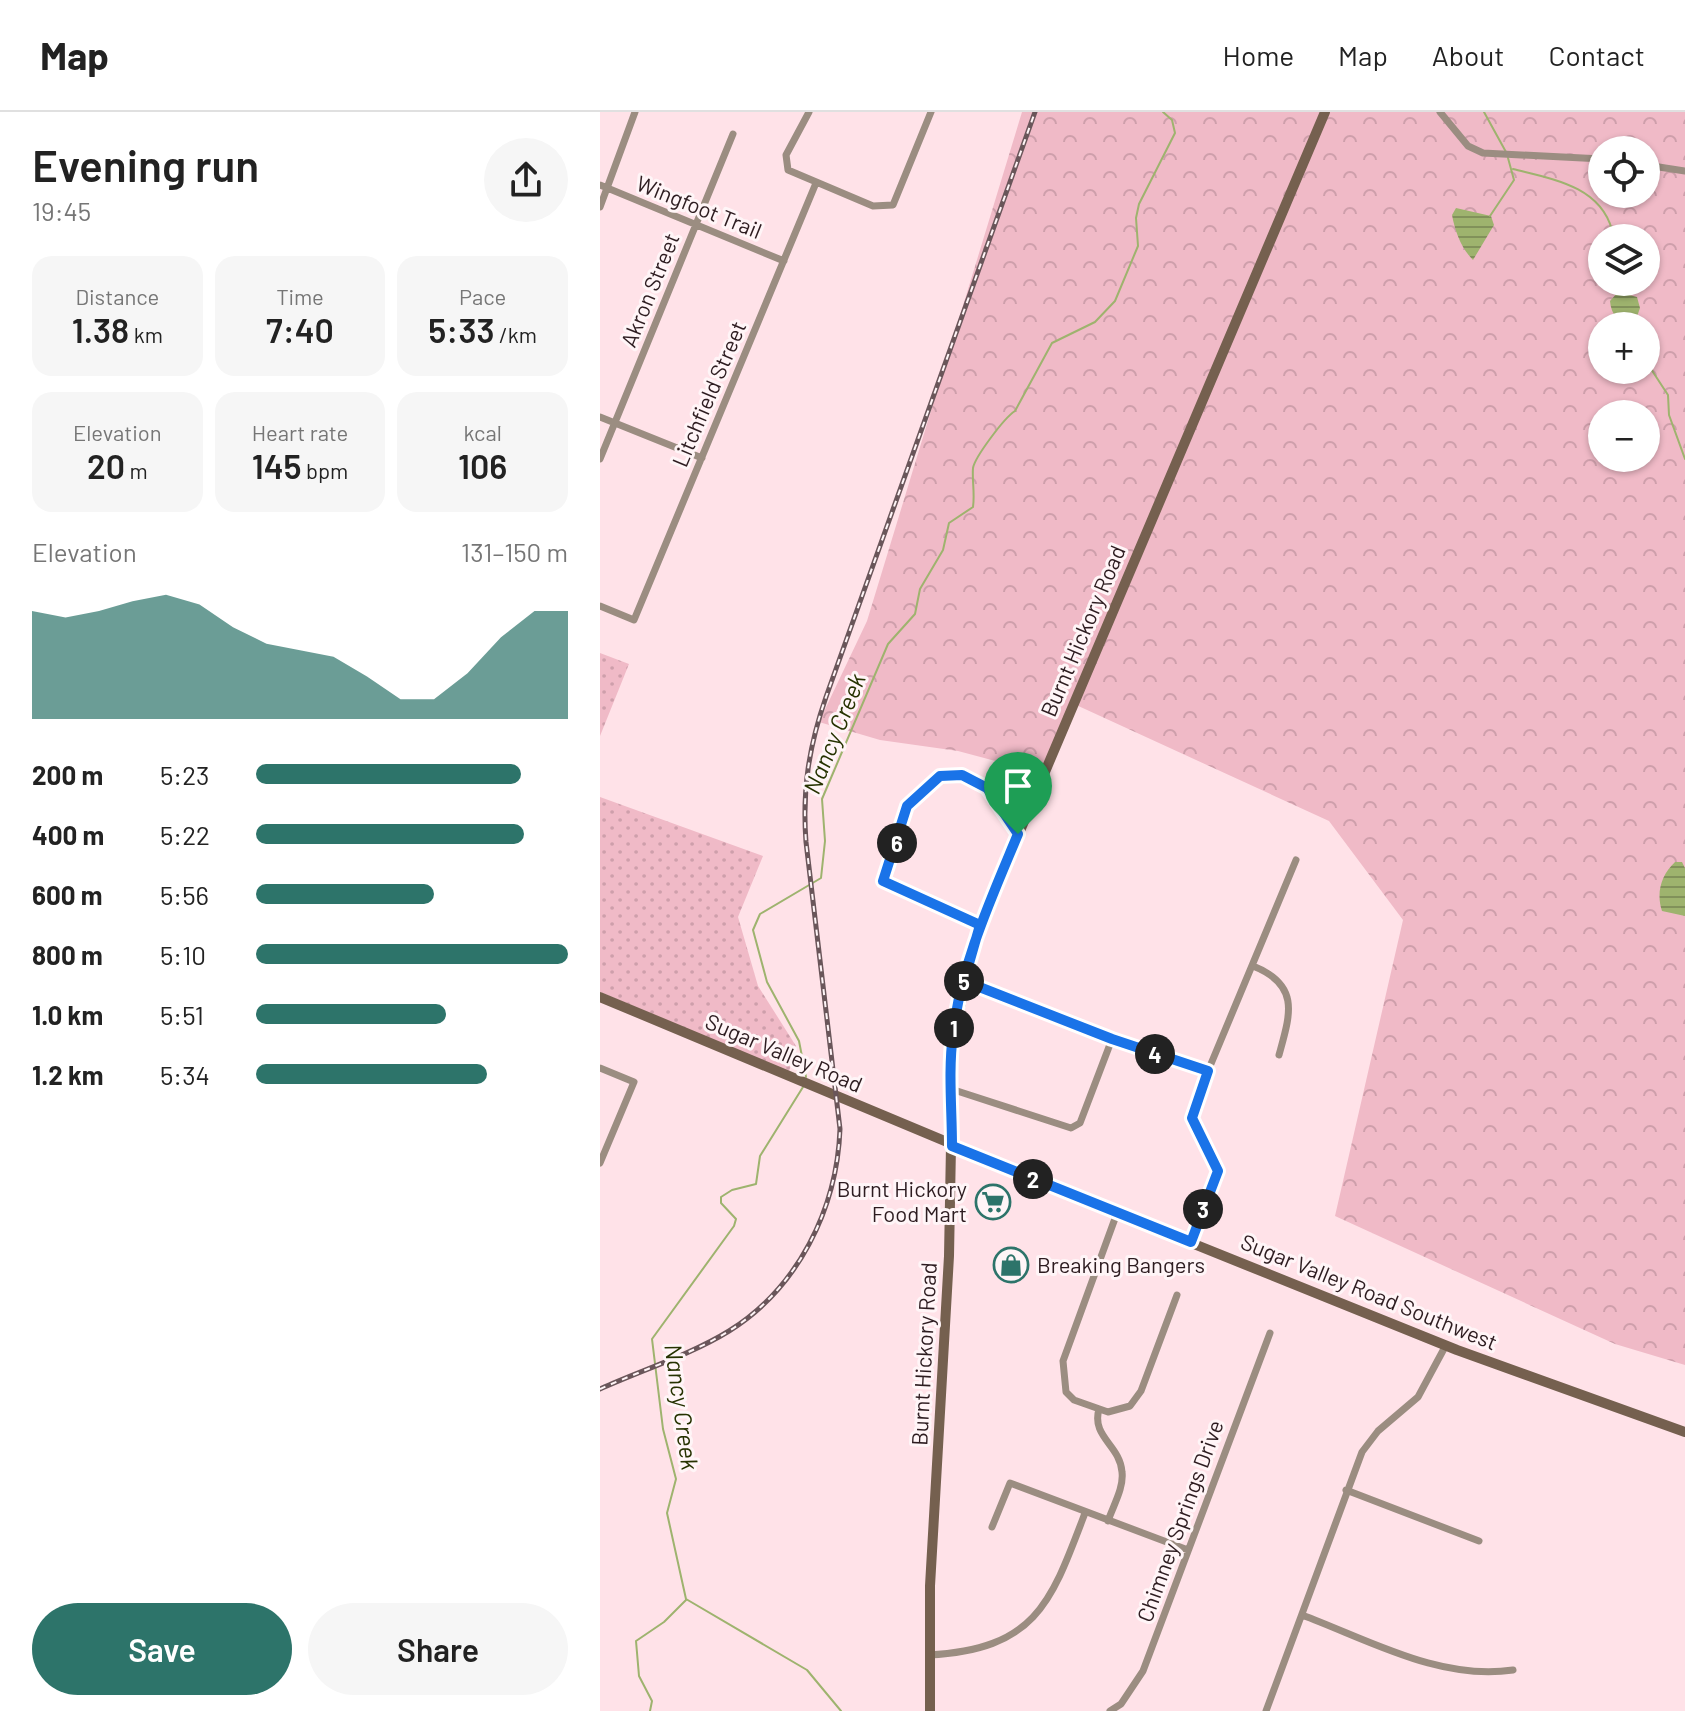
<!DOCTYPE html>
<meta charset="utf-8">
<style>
:root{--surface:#fff;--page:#f6f6f6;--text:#222;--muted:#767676;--line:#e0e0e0;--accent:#2d746a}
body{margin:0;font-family:Barlow,sans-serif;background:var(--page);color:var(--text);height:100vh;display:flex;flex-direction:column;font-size:30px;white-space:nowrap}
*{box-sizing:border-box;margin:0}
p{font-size:26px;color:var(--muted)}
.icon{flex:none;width:44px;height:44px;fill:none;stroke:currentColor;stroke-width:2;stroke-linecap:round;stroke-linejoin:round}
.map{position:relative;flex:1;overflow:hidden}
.drawer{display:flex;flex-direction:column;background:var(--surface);width:600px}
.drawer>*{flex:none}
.fabs{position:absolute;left:988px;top:24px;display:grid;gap:16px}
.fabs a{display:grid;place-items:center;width:72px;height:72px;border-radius:50%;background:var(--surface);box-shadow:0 2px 6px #0004;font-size:40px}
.pin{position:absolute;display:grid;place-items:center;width:68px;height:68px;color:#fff;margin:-82px -34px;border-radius:50% 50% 50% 0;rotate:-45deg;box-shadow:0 0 8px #0007}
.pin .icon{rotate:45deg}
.km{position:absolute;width:40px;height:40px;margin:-20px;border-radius:50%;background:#222;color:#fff;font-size:22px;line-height:40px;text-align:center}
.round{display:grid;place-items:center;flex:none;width:84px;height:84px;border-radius:42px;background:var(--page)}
.overview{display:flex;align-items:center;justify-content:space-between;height:136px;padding:0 32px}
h1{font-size:44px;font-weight:600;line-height:60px}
.figures{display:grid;grid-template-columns:repeat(3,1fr);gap:12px;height:136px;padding:8px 32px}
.figures div{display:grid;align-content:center;border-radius:20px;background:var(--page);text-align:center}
.figures b{font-size:34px;font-weight:600}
.figures small{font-size:22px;font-weight:400}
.figures p{font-size:22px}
.chart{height:224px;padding:16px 32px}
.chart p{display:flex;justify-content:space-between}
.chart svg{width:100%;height:144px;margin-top:8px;fill:var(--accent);opacity:.7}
.button{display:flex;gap:16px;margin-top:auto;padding:16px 32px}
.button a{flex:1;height:92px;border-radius:48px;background:var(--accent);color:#fff;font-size:32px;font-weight:600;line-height:92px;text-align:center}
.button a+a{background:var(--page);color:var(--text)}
ul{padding:0 32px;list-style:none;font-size:26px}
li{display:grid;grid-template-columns:128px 96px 1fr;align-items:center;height:60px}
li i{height:20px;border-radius:10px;background:var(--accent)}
header{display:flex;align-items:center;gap:48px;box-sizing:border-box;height:112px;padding:0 40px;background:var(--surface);border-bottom:2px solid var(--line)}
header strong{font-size:38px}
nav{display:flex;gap:44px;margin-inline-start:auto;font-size:28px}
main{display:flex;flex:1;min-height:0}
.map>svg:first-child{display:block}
.forest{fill:url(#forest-crowns);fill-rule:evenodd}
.park{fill:url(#park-dots)}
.water{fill:url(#water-rules)}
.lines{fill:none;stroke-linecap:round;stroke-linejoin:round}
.stream{stroke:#9eb36e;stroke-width:2}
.street{stroke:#9b8d81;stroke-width:7}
.secondary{stroke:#75604f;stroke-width:10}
.rail-casing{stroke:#6a565a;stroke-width:5}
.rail{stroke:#fff5f7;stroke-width:2;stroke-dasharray:6;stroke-linecap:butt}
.route-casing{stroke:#fff;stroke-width:16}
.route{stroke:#1a73e8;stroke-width:10}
.labels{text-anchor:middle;stroke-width:6;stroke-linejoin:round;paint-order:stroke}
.street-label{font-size:22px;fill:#2d1c20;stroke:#fff5f7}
.poi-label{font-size:22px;fill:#2d1c20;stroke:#fff5f7;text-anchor:end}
.water-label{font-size:24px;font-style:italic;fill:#263200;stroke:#fff5f7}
</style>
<header>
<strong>Map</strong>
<nav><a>Home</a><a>Map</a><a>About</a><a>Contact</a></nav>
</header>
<main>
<section class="drawer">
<div class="overview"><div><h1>Evening run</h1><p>19:45</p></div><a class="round"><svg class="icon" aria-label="share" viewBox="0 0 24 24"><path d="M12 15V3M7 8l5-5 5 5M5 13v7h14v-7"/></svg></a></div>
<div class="figures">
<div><p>Distance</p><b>1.38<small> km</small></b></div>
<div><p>Time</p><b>7:40</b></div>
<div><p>Pace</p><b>5:33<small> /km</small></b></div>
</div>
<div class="figures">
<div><p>Elevation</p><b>20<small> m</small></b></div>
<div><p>Heart rate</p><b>145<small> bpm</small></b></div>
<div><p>kcal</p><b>106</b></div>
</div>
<div class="chart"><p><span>Elevation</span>131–150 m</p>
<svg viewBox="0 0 160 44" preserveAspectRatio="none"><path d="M0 44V11L10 13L20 11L30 8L40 6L50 9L60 16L70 21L80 23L90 25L100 31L110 38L120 38L130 30L140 19L150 11L160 11V44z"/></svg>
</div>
<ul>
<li><b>200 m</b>5:23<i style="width:85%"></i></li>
<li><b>400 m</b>5:22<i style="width:86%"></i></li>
<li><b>600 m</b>5:56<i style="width:57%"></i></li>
<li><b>800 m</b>5:10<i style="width:100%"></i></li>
<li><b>1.0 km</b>5:51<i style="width:61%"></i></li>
<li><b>1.2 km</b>5:34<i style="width:74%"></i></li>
</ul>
<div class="button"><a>Save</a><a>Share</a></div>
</section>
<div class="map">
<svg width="1085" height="1599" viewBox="0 0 1085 1599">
<defs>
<pattern id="forest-crowns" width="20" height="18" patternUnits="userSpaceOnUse" patternTransform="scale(2)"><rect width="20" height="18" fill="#f0bac7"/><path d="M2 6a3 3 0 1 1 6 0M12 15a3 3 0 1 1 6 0" fill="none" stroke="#ce9fab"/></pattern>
<pattern id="park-dots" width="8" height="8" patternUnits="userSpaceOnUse" patternTransform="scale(2)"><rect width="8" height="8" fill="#f0bac7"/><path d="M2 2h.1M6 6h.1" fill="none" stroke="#ce9fab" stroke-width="1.8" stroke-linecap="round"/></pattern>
<pattern id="water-rules" width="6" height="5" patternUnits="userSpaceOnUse" patternTransform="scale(2)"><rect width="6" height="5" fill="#9eb36e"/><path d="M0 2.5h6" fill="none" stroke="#81915a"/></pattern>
</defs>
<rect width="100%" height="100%" fill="#ffe2e8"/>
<!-- forest -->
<path class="forest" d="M422 0H1085V1253L1015 1232 735 1104 803 808 729 709 474 592 444 662 358 639 280 628 219 610 267 509ZM1002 38H1046V82H1002ZM1002 126H1046V170H1002ZM1002 214H1046V258H1002ZM1002 302H1046V346H1002Z"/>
<!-- park -->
<path class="park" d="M0 541 29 552 0 624Z
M0 685 163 744 138 805 158 874 196 934 189 960 0 880Z"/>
<!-- water -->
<path class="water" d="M856 96 891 104 894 113 873 148C861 136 855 119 852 103Z
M1018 180 1037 185 1040 196 1034 213C1019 212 1011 203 1010 189Z
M1075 750H1082L1085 756V804L1062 799C1056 781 1061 763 1075 750Z"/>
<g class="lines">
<!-- stream -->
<path class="stream" d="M884 0 906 40
M913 57C952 67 1000 74 1012 118L1009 126
M890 104 914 68 908 46
M1017 170 1020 180
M1046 229 1051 257 1068 283 1069 303 1085 347
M206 965 199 929 167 870 153 818 160 802 221 766 225 729 222 687 288 532 315 502 320 477 343 438 349 411 373 395C375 382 372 369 373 356 375 345 404 306 415 299L452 231 495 210 515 189 538 134 536 106 539 92 575 21 572 8 563 0
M86 1487 67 1401 76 1367 63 1317 52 1227 134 1114 136 1107 121 1091V1085L132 1078 156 1072 160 1044 203 975
M86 1487 207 1558 241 1599
M50 1599 52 1589 39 1564 36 1529 64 1510 86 1488"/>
<!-- street -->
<path class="street" d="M209 0 186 43 188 58 273 94 293 93 331 0
M840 0 868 34 883 41 1002 47
M1046 53 1085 59
M0 73 184 149
M0 95 35 0
M0 305 102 346
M0 347 133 22
M0 494 34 508 216 71
M380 813 283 769 307 694 340 664 362 663 387 676 418 722
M653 854C701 873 690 903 679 943
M364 869 512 927 608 959
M0 956 34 970 0 1051
M351 977 471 1016 480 1011 512 927
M517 1101 463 1249 466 1280 474 1288 508 1300 530 1294 541 1279 577 1183
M591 1130 618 1059 592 1006 608 959 696 748
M499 1297C491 1325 520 1333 522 1360 524 1376 513 1394 508 1409
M746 1378 879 1429
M392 1415 410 1371 588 1438
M702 1503C769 1528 840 1569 913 1558
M329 1543C436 1537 451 1491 485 1401
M510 1599 521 1592 543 1559 670 1221
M666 1599 762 1340 778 1319 818 1285 846 1233"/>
<!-- secondary -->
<path class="secondary" d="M0 885 517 1101 857 1238 1085 1320
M330 1599V1474L349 1144 353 923 380 813 725 0"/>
<!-- rail casing -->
<g class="rail-casing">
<path id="rail" d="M0 1277C42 1258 90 1243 129 1219 198 1176 237 1097 240 1017L206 730C202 678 209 634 226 585L435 0"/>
</g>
<!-- rail -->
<use href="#rail" class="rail"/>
</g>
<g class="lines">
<!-- route casing -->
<g class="route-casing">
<path id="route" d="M418 722C391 787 361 852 353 922 348 959 352 998 352 1034L591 1130 618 1059 592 1006 608 959 512 927 364 869 380 813 283 769 307 694 340 664 362 663 387 676 418 722"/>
</g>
<!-- route -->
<use href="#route" class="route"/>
</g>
<!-- icons -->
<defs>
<g id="supermarket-ring" transform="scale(1.8)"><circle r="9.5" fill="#fff5f7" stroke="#2d746a" stroke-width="1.5"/><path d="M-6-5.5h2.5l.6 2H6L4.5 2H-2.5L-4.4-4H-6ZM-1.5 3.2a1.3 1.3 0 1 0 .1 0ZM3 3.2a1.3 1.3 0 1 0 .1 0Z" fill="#2d746a"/></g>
<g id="shop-ring" transform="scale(1.8)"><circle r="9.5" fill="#fff5f7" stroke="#2d746a" stroke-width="1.5"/><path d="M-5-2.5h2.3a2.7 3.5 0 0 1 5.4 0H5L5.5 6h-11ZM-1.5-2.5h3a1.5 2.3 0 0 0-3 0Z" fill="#2d746a"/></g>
</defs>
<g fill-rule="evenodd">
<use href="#supermarket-ring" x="393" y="1090"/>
<use href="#shop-ring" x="411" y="1153"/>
</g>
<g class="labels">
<!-- street labels -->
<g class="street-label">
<text transform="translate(99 95) rotate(22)" y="8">Wingfoot Trail</text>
<text transform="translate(50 178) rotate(-68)" y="8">Akron Street</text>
<text transform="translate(109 282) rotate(-67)" y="8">Litchfield Street</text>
<text transform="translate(483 519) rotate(-67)" y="8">Burnt Hickory Road</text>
<text transform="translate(184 941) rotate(23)" y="8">Sugar Valley Road</text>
<text transform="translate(769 1180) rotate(22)" y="8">Sugar Valley Road Southwest</text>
<text transform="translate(324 1242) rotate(-87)" y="8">Burnt Hickory Road</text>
<text transform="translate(580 1409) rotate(-70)" y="8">Chimney Springs Drive</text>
</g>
<!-- poi labels -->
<g class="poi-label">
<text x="367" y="1085">Burnt Hickory<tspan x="367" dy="25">Food Mart</tspan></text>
<text x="437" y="1161" text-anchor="start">Breaking Bangers</text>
</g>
<!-- water labels -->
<g class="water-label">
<text transform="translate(235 622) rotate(-68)" y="8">Nancy Creek</text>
<text transform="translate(81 1295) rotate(82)" y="8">Nancy Creek</text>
</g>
</g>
</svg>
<div class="fabs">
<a><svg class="icon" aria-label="locate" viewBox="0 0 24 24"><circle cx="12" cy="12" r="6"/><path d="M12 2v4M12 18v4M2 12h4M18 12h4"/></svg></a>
<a><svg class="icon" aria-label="layers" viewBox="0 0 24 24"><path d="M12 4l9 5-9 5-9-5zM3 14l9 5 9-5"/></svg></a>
<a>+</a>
<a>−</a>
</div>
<div class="pin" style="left:418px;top:722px;background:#1e9e55"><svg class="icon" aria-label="arrive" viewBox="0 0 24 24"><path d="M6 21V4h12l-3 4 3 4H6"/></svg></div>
<b class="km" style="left:354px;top:916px">1</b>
<b class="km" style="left:433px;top:1067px">2</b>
<b class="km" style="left:603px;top:1097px">3</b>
<b class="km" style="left:555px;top:942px">4</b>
<b class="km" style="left:364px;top:869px">5</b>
<b class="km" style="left:297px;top:731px">6</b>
</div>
</main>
